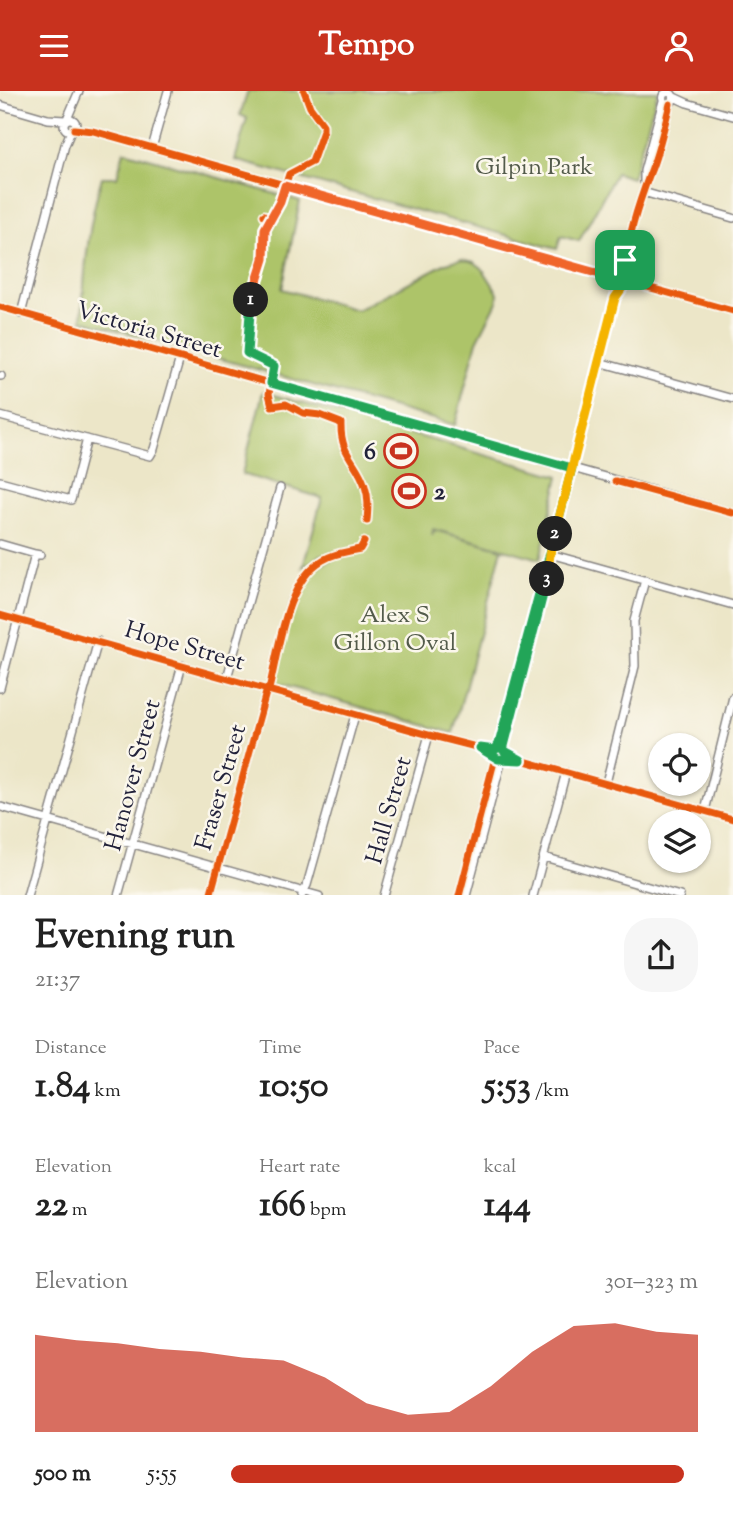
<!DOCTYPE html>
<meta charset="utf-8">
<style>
:root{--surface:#fff;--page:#f6f6f6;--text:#222;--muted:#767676;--accent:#c8321e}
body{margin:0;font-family:"Sorts Mill Goudy",serif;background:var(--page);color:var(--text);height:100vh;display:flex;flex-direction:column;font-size:26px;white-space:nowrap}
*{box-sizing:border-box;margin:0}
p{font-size:23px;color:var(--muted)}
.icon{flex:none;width:38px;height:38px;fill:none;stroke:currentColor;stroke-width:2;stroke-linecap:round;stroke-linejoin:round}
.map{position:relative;height:804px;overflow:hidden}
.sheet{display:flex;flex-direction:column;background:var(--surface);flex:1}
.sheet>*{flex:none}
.buttons{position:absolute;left:648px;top:642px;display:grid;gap:14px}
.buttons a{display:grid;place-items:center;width:63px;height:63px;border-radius:50%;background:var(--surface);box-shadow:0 2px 5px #0004;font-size:35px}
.pin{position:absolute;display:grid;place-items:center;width:60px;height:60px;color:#fff;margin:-30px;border-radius:14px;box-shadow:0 4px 10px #0006}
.km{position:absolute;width:35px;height:35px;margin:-18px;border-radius:50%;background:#222;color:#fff;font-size:19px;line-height:35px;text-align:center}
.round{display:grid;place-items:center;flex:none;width:74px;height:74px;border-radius:28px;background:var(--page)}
.head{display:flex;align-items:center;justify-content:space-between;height:119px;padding:0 35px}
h1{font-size:38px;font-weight:700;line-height:52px}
.figures{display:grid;grid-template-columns:repeat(3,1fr);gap:10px;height:119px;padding:7px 35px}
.figures div{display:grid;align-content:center}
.figures b{font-size:35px;font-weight:700}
.figures small{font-size:19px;font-weight:400}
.figures p{font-size:19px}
.chart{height:196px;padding:14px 35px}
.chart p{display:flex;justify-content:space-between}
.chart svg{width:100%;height:126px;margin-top:7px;fill:var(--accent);opacity:.7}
ul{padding:0 35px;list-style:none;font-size:23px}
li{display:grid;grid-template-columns:112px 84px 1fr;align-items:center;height:52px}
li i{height:18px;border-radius:9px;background:var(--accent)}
header{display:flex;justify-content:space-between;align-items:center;height:91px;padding:0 35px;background:var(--accent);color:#fff;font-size:32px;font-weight:700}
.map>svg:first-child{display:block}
.green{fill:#adc469;stroke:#687352;stroke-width:2}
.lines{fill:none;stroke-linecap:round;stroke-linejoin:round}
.minor-casing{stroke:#878482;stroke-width:10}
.minor{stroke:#fff;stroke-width:7}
.cycleway-casing{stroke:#fbf7ec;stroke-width:11}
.cycleway{stroke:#e8590c;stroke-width:7}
.split-1-casing{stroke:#fff;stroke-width:14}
.split-2-casing{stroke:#fff;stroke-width:14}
.split-3-casing{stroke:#fff;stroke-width:14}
.split-4-casing{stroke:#fff;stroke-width:14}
.split-1{stroke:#f0652b;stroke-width:9}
.split-2{stroke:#22a559;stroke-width:9}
.split-3{stroke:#22a559;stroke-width:9}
.split-4{stroke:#f5b400;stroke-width:9}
.labels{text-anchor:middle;stroke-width:5;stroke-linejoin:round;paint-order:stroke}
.park-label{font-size:24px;fill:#535b4b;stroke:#fbf7ec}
.street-label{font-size:24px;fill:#22223b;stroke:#fbf7ec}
.poi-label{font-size:24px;font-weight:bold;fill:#22223b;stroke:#fbf7ec;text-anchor:end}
</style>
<header><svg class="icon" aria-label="menu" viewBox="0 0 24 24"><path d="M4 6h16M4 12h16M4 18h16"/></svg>Tempo<svg class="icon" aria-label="person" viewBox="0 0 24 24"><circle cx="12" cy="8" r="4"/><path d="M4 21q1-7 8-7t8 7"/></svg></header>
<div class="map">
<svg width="733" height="805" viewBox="0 0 733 805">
<rect width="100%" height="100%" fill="#fbf7ec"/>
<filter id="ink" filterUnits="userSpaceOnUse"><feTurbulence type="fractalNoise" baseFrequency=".0143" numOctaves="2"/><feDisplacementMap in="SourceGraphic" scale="14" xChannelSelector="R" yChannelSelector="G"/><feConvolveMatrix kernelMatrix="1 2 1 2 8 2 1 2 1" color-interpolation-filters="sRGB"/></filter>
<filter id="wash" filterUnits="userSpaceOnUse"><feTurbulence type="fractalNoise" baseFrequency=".00686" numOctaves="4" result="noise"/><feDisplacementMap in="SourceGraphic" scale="28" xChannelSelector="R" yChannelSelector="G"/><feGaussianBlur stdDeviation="1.57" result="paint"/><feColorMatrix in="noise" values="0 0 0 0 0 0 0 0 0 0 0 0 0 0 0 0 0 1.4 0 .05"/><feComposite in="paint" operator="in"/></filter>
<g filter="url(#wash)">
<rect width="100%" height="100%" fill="#ece6c8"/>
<!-- green -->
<path class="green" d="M248 0H658L632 87 616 82 579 150 561 145 557 158 235 69 247 27 240 24Z
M124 60 300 110 282 198 357 219 446 172 461 168 474 171 482 177 498 202 497 211 477 250 455 334 82 229C84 181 88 133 102 86H117Z
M263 301 559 385 540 468 433 438 432 445 434 439 502 458 453 642 272 591C282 549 286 494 327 471 340 463 355 464 367 455L321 464 303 476 322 407 242 383Z"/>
</g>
<g filter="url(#ink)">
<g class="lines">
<!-- minor casing -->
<g class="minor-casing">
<path id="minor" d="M662.5 7a5.5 5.5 0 1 1 11 0a5.5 5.5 0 1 1-11 0Z
M674 6 687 12 733 25
M0 14 48 28 65 29
M64 34a6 6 0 1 1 12 0a6 6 0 1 1-12 0Z
M67 28 79 0
M74 38 93 40 600 183 615 184
M152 57 168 0
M644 91V80L663 10
M643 101 733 127
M613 189a7 7 0 1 1 14 0a7 7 0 1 1-14 0Z
M625 184C626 150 638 114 650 82 659 60 664 36 670 13
M627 187 640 194 733 220
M0 216 733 422
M21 223 65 54 71 40
M599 271 733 308
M0 285H1
M0 325 150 365 154 358 180 267
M0 390 71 409 87 348
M0 453 35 463
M550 463 733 514
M0 524 429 644 480 657 495 659
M227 587 280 397
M0 597 35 463 40 464
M497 658 572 377 615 207V194
M503 659 548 484
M504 667 521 669 733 728
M606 692 635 575 634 530 645 489
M1 716 319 805
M705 720 733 606
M544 766 680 805
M302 804 307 794 355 624
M27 805 98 550
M118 805 182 574
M210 805 267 598
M384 805 429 644
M459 805 495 667
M466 805 502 668
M533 805 566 681"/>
</g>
<!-- minor -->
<use href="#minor" class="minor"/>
<!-- cycleway casing -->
<g class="cycleway-casing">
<path id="cycleway" d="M74 38 93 40 600 183 615 184
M264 124 268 130 265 138 264 168 260 186 252 204 247 262 274 275 269 303 272 315 286 313 303 322 320 324 341 332C340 365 357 369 365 395 369 407 368 418 367 430
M268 130 280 111 289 83 312 71 323 40V34L310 16 304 0
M625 184C626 150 638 114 650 82 659 60 664 36 670 13
M625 194H640L733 220
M0 216 525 364
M615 390 733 422
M0 524 429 644 480 657 495 659
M269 598C279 559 285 490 323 469 334 462 347 461 360 458L364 451
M497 658 572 377 615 207V194
M504 667 521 669 733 728
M210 805 267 598
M459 805 495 667"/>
</g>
<!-- cycleway -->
<use href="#cycleway" class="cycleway"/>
</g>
</g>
<g class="lines" filter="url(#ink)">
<!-- split-1 casing -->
<g class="split-1-casing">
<path id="split-1" d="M251 209 264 168 265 138 280 111 285 95 600 183 615 184 625 169"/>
</g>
<!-- split-2 casing -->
<g class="split-2-casing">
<path id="split-2" d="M251 209 247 262 274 275 271 292 572 377 555 443"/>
</g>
<!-- split-3 casing -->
<g class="split-3-casing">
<path id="split-3" d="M547 488 503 659 521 669 498 668 480 657 495 659 499 653 555 443"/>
</g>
<!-- split-4 casing -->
<g class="split-4-casing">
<path id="split-4" d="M547 488 550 463 615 207 626 191 625 169"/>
</g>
<!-- split-1 -->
<use href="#split-1" class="split-1"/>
<!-- split-2 -->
<use href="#split-2" class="split-2"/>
<!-- split-3 -->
<use href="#split-3" class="split-3"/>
<!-- split-4 -->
<use href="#split-4" class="split-4"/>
</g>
<!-- icons -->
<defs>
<g id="stadium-ring" transform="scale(1.75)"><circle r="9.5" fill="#fbf7ec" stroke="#c8321e" stroke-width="1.5"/><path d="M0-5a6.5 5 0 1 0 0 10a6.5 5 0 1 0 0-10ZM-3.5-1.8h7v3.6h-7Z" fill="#c8321e"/></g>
</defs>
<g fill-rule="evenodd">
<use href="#stadium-ring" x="401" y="360"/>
<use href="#stadium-ring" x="409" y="400"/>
</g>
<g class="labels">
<!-- park labels -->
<g class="park-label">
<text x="534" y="83">Gilpin Park</text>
<text x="395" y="531">Alex S<tspan x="395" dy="28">Gillon Oval</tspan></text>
</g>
<!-- street labels -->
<g class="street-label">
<text transform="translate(149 238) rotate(16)" y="8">Victoria Street</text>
<text transform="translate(185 554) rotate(16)" y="8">Hope Street</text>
<text transform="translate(132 684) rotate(-75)" y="8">Hanover Street</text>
<text transform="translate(220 696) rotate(-74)" y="8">Fraser Street</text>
<text transform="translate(388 719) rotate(-74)" y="8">Hall Street</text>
</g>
<!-- poi labels -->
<g class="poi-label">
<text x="376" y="368">6</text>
<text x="434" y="408" text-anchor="start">2</text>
</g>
</g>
</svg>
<div class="buttons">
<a><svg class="icon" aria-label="locate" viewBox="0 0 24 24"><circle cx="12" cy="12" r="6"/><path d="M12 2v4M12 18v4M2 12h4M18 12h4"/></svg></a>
<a><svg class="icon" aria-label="layers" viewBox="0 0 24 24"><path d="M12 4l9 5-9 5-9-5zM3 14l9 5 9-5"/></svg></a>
</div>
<div class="pin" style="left:625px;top:169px;background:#1e9e55"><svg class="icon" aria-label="arrive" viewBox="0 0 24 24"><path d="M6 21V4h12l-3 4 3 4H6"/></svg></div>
<b class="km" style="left:251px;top:209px">1</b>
<b class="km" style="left:555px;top:443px">2</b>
<b class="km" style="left:547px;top:488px">3</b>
</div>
<section class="sheet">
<div class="head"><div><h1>Evening run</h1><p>21:37</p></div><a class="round"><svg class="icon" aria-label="share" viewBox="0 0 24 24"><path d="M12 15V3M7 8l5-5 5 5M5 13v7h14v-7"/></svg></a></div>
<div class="figures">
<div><p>Distance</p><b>1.84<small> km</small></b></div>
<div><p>Time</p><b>10:50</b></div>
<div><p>Pace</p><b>5:53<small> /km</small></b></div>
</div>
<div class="figures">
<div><p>Elevation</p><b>22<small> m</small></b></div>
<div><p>Heart rate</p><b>166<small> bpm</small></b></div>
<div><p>kcal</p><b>144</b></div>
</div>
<div class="chart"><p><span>Elevation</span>301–323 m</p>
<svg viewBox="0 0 160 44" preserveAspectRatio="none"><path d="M0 44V10L10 12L20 13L30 15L40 16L50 18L60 19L70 25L80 34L90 38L100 37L110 28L120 16L130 7L140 6L150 9L160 10V44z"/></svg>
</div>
<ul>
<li><b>500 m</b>5:55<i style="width:97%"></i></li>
</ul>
</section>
